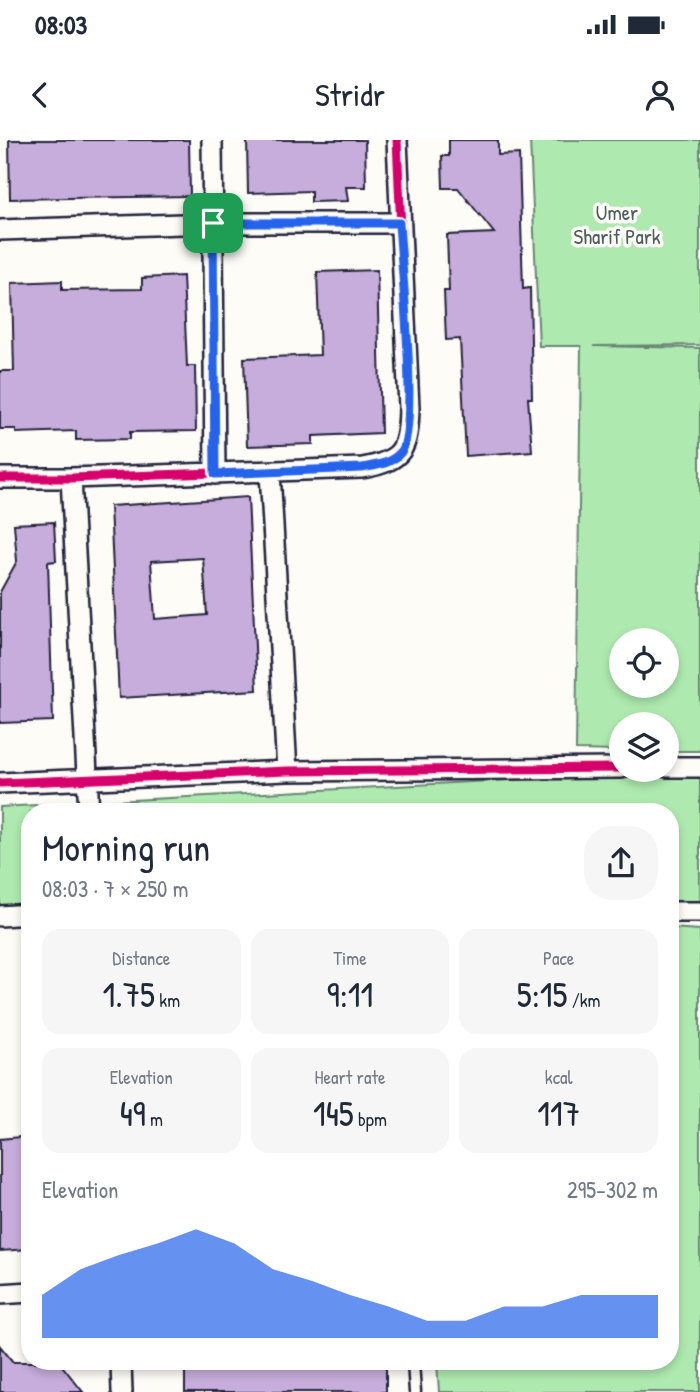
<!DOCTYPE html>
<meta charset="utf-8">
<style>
:root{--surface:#fff;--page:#f6f6f7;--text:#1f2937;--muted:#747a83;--accent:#2563eb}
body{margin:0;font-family:"Patrick Hand",sans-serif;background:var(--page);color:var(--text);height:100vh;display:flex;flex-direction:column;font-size:26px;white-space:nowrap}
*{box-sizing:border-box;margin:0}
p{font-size:23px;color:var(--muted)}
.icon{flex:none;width:38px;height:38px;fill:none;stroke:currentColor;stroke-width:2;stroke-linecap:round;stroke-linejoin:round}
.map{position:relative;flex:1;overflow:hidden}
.details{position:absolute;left:21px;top:663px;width:658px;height:567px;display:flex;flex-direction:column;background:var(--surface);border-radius:28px;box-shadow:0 4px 10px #0003}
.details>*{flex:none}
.fabs{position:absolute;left:609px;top:488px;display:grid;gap:14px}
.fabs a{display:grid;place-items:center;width:70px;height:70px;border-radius:50%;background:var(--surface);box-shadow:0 4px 10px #0003;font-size:35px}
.pin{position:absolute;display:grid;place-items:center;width:60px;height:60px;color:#fff;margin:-30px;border-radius:14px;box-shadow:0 4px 10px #0006}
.round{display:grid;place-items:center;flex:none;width:74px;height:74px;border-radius:28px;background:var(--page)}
.summary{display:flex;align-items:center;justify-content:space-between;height:119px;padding:0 21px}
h1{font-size:38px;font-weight:600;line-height:52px}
.stats{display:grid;grid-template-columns:repeat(3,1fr);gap:10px;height:119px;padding:7px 21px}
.stats div{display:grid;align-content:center;border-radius:18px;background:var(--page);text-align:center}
.stats b{font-size:35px;font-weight:600}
.stats small{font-size:19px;font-weight:400}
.stats p{font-size:19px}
.chart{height:196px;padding:14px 21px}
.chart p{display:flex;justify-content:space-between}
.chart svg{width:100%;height:126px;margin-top:7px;fill:var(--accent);opacity:.7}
.status{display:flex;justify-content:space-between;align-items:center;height:49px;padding:0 35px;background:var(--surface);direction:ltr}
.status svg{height:19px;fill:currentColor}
header{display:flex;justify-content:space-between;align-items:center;height:91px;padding:0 21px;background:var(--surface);font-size:32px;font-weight:600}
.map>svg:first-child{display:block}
.green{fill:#aeeaaf;stroke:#688675;stroke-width:2;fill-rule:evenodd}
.building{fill:#c6addb;stroke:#22223b;stroke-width:2;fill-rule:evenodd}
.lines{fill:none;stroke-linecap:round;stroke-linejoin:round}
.lane-casing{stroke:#22223b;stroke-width:15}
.street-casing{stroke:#22223b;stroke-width:24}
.lane{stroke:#fdfcf7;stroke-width:10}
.street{stroke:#fdfcf7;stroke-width:19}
.cycleway-casing{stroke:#fdfcf7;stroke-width:13}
.cycleway{stroke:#d6006c;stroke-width:9}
.route-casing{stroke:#fff;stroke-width:14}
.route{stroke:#2563eb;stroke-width:9}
.labels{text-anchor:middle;stroke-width:7;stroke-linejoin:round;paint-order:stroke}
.park-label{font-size:21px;fill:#4c5e5e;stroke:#fdfcf7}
</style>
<div class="status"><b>08:03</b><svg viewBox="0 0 49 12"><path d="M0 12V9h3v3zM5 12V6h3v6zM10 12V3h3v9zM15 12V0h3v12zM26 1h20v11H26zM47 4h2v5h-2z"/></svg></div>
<header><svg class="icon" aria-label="back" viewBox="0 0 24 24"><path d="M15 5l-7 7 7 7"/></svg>Stridr<svg class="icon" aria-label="person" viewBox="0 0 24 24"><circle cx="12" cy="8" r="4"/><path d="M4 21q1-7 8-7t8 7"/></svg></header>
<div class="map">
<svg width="700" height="1252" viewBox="0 0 700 1252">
<rect width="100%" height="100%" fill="#fdfcf7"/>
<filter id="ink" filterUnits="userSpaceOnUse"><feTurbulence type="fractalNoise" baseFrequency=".0143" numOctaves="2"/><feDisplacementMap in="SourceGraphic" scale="14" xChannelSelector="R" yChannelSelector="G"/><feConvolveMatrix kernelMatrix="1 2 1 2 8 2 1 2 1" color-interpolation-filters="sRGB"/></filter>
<g filter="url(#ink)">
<!-- green -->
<path class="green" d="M530 0H700V205L593 206 700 208V611H667V584H621V611L576 610 581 206H539ZM667 500V546H621V500Z
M700 630V768H670V672H30V774L0 776V667Z
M670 788 700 790V1252H439L437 1222H670Z"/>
<!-- building -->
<path class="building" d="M9 0H189L190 56 10 59Z
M247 0H365L366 47H346L348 61 311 62V51L248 53Z
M449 0H498V15L519 14 523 149 530 148 532 258H528L532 311 466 316 460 199 446 200 444 151H449L447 95 494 93 458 48H443L442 16H449Z
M377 130 381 293 313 296V304L247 306 244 218 320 215 317 132Z
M183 136 187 226H195L196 291 130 292V299L76 300V291L16 293V289H0V231H14L12 143 62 141V150L142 149V138Z
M248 357 257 550 119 558 110 366ZM203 418 207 475 155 479 151 421Z
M54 382 56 421 48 422 53 581 0 583V452L17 421 14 384Z
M30 996V1109L0 1111V999Z
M0 1206 13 1222H59L83 1252H0Z
M185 1222H386V1252H185Z"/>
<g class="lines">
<!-- lane casing -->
<g class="lane-casing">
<path id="lane" d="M413 1222 415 1252"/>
</g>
<!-- street casing -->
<g class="street-casing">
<path id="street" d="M212 0 215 334
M0 90 213 83H399
M270 332 287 631
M0 338H71L362 328C404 321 408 308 409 268L397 0
M71 338 89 672
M667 627H700
M0 643 287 631 621 628
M670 772H700
M0 776 30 774
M0 1154 30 1152
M121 1222 122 1252"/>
</g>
<!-- lane -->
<use href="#lane" class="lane"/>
<!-- street -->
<use href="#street" class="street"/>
<!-- cycleway casing -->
<g class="cycleway-casing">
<path id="cycleway" d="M0 338H71L362 328C404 321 408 308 409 268L397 0
M0 643 287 631 621 628"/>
</g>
<!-- cycleway -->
<use href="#cycleway" class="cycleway"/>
</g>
</g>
<g class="lines" filter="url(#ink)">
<!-- route casing -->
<g class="route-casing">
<path id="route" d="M213 83H399C401 121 419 289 401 312 391 324 377 325 362 328L215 334Z"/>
</g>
<!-- route -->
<use href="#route" class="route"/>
</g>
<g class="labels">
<!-- park labels -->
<g class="park-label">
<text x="617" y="80">Umer<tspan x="617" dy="24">Sharif Park</tspan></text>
</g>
</g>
</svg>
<div class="fabs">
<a><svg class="icon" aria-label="locate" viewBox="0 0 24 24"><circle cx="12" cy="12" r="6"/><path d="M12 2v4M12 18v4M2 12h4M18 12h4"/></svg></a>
<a><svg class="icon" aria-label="layers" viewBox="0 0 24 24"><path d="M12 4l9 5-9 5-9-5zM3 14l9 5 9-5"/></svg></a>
</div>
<div class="pin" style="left:213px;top:83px;background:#1e9e55"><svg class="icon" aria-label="arrive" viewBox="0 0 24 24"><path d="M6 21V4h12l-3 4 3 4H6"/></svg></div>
<section class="details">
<div class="summary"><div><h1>Morning run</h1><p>08:03 · 7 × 250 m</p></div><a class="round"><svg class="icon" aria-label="share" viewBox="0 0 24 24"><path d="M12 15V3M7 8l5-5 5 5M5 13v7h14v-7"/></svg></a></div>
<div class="stats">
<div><p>Distance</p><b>1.75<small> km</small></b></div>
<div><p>Time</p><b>9:11</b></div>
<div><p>Pace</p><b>5:15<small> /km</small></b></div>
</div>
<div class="stats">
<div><p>Elevation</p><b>49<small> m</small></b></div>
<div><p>Heart rate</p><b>145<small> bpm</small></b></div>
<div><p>kcal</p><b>117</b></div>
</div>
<div class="chart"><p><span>Elevation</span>295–302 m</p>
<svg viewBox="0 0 160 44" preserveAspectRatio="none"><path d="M0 44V29L10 20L20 15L30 11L40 6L50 11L60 20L70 24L80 29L90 33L100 38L110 38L120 33L130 33L140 29L150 29L160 29V44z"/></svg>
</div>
</section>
</div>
